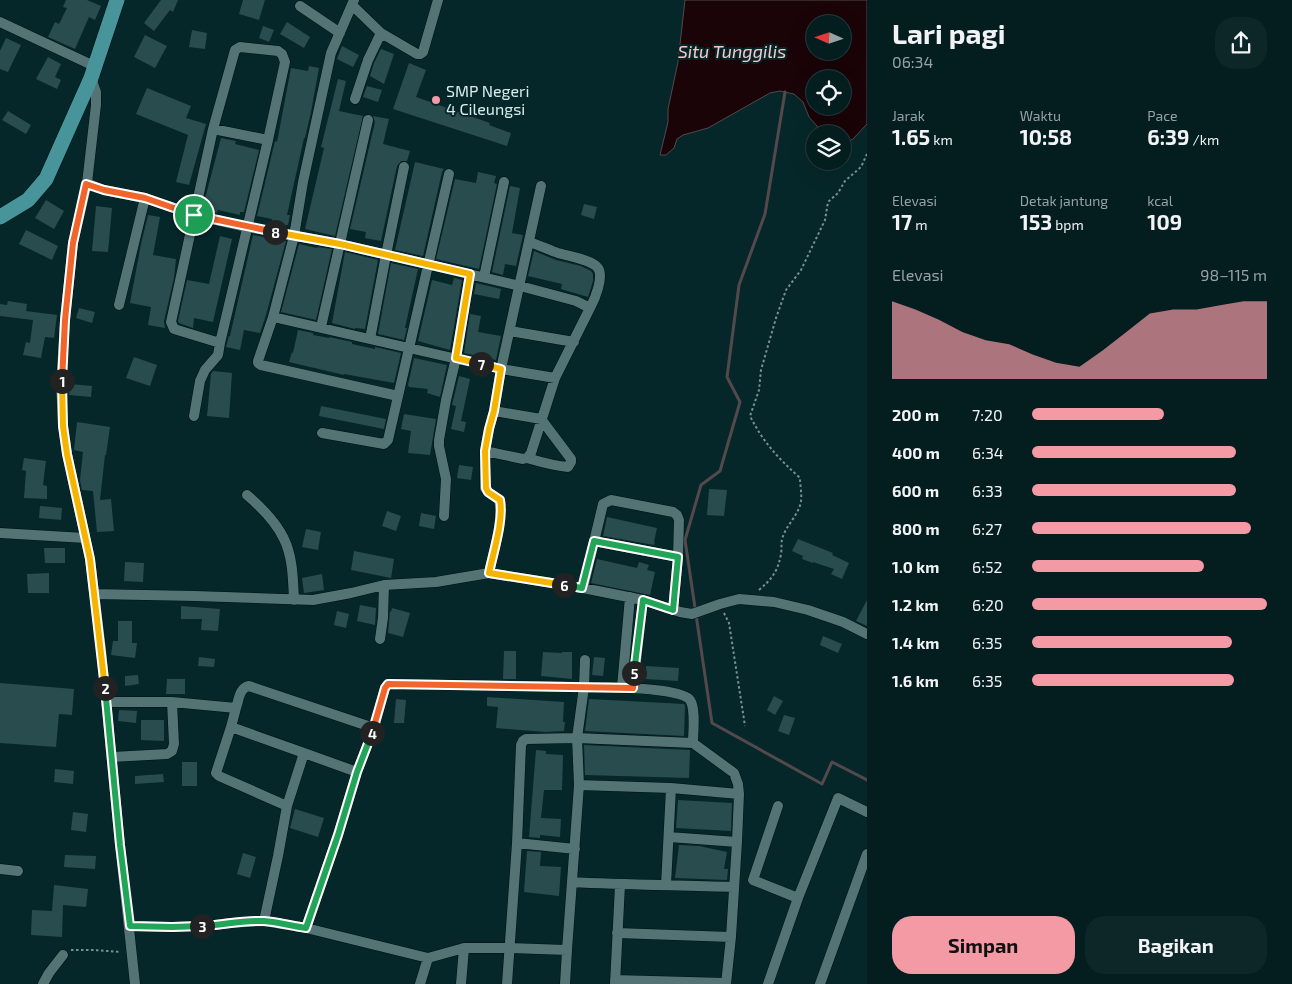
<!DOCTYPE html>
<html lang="id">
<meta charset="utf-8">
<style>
:root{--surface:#041d1f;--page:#0d2628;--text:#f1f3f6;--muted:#97a2a4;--line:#253b3d;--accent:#f49aa5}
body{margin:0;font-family:"Exo 2",sans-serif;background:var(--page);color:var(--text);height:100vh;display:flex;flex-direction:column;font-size:19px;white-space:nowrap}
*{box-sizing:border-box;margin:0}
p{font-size:16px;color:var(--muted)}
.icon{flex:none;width:28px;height:28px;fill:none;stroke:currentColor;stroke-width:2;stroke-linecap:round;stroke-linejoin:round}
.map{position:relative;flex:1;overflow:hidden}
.panel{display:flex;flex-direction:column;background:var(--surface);width:425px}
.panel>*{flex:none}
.needle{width:32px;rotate:273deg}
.tools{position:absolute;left:806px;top:15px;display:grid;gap:10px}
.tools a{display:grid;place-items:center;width:45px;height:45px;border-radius:50%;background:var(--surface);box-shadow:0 5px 20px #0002,0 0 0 1px var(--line);font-size:25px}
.pin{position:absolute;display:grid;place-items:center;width:42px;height:42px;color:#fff;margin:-21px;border:2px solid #fff;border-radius:50%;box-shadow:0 1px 5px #0007}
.km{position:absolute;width:25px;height:25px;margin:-12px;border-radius:50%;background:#222;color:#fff;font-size:14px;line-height:25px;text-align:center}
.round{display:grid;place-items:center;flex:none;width:52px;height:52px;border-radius:20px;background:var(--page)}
.overview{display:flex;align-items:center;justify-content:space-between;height:85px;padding:0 25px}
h1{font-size:28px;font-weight:700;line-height:38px}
.metrics{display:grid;grid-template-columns:repeat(3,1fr);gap:8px;height:85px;padding:5px 25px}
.metrics div{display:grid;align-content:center}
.metrics b{font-size:21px;font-weight:700}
.metrics small{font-size:14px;font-weight:400}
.metrics p{font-size:14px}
.chart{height:140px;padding:10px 25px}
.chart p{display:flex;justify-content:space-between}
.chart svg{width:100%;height:90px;margin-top:5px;fill:var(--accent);opacity:.7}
.button{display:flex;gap:10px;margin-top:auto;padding:10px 25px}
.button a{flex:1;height:58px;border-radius:20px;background:var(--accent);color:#111;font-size:20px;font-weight:700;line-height:58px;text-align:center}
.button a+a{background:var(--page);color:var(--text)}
ul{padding:0 25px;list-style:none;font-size:16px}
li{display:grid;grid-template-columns:80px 60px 1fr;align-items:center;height:38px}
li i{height:12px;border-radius:6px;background:var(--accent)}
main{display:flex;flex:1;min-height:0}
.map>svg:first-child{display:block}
.water{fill:#1a0407;stroke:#53494c;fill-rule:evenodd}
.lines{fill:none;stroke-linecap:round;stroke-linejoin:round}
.stream{stroke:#53494c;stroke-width:3}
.building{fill:#294c4f}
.street-casing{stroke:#000f10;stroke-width:11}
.primary-casing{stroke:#000f10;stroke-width:16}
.path{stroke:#789192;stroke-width:2;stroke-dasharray:2.5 2.5;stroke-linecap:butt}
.street{stroke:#537375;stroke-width:10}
.primary{stroke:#47959a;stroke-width:15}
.split-1-casing{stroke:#fff;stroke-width:10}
.split-2-casing{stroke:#fff;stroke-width:10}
.split-3-casing{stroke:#fff;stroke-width:10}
.split-4-casing{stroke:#fff;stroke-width:10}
.split-5-casing{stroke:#fff;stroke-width:10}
.split-6-casing{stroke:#fff;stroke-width:10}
.split-7-casing{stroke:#fff;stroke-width:10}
.split-8-casing{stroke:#fff;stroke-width:10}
.split-9-casing{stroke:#fff;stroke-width:10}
.split-1{stroke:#f0652b;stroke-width:6}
.split-2{stroke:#f5b400;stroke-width:6}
.split-3{stroke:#22a559;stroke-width:6}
.split-4{stroke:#22a559;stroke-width:6}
.split-5{stroke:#f0652b;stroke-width:6}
.split-6{stroke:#22a559;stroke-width:6}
.split-7{stroke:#f5b400;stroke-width:6}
.split-8{stroke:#f5b400;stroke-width:6}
.split-9{stroke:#f0652b;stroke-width:6}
.poi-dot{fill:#f49aa5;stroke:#062729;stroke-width:2}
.labels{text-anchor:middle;stroke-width:4;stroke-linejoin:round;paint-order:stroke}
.poi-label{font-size:16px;fill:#d9ebec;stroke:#062729;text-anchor:start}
.water-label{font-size:18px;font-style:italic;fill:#f8c7cb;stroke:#062729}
</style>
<main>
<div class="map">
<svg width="867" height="984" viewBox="0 0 867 984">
<rect width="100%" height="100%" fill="#062729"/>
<!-- water -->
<path class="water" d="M685 0H867V124L853 139 843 144 842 134H824L809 117 803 102 794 94 780 91 770 93 708 128 683 135 677 139 674 148 666 155H660L668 122V109L678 62ZM815 24H842V51H815ZM815 79H842V106H815Z"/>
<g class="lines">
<!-- stream -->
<path class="stream" d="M785 92 765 214 739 285 727 377 740 402 720 471 701 485 685 540 712 723 822 784 832 762 867 780"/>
</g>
<!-- building -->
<path class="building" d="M66 0H87L101 6 95 20 89 17 75 49 48 37 55 22 59 24 67 8 63 7Z
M161 0H178L173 12 170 10 154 31 144 23Z
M243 0H265L259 20 239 14Z
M287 22 310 37 304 48 280 34Z
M263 26 274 30 269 42 259 38Z
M192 30 207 33 205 49 189 47Z
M145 35 167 46 155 68 134 57Z
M6 38 21 45 8 72 0 69V51Z
M342 46 359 55 353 67 337 59Z
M381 49 394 54 384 84 370 76 374 63Z
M48 57 61 64 55 77 61 80 57 89 36 79Z
M409 63 426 70 416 97 490 123 489 125 511 133 507 146 393 109Z
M309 66 319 68 311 112 305 138H304L287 215H290L288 225H286V227L271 224 272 219 257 216 275 141 277 142 291 68 308 71Z
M338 79 346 81 339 111 363 116 335 236 305 229 324 148 321 147Z
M367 86 382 90 378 102 363 97Z
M147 88 191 106 186 118 206 124 189 185 176 182 188 135 136 114Z
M8 111 31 125 26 134 2 120Z
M373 116 389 119 383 144 410 151 407 161H401L397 166 381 241 365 238 366 232 350 229 375 122Z
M221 138 236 141 235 144 259 150 244 212H240V215L218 210 217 213 202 210Z
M415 162 444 169 442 172 423 256 395 250Z
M478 172 496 176 494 183 497 184 479 269 436 259 455 179 476 183Z
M510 186 520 188 512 233 523 235 516 266 505 264 503 275 492 272Z
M46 200 64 211 54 229 35 218Z
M584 204 597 207 594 219 581 215Z
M96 206 112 208 108 252 92 251Z
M148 215 160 217 153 255 176 259 174 278 164 321 165 328 148 325 151 307 130 303 141 244Z
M26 230 58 246 52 260 19 244Z
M253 235 286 241 266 315 260 333 244 330 240 350 226 347 229 336H230Z
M220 236 232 239 213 322 194 318 193 328 179 323 178 321 187 280 209 284Z
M299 244 317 248V247L332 249 316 320 281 312Z
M534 251 556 260 581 266 591 271 593 274V281L588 297 561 289 562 284 528 276Z
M345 252 378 260 365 329 355 328V329L332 323Z
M391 263 418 269 405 328H407L404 340 378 334Z
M454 278 462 280 450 350 418 341 432 280 452 285Z
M476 283 501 289 499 299 474 294Z
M8 301 27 304 26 311 57 315 54 338 45 337 41 358 23 355 26 342 30 343 33 320 0 316V304L7 305Z
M79 308 95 312 92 323 76 318Z
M470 314 481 316 478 332 501 336 496 360 464 353Z
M298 330 313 333V335L329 338V337L352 342V344L375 349V347L401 353 394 383 344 374V375L289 362 292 352 293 353Z
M134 357 157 365 150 386 126 378Z
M414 358 447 365 440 397 427 393 428 389 409 387 408 385Z
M213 371 232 373 229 418 207 416 211 374Z
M459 376 470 379 461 421 466 422 464 432 451 429 456 406 452 405Z
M70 384 92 386 91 397 69 395Z
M321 406 386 419 384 429 319 416Z
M404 414 436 419 430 455 408 453 411 431 401 429Z
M77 422 110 427 106 455H105L100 500 111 499 114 531 97 532 93 491 82 490 80 480 83 452 74 450Z
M24 458 46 461 43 485 47 486V499L24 498 26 471 22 470Z
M459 465 473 467 471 480 457 478Z
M709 489 727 490 724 516 707 515Z
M40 506 62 508 61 520 39 518Z
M387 511 401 516 396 531 382 526Z
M421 513 436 516 434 529 419 526Z
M607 517 657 528 654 542H655L654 545 603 536Z
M306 529 321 532 318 550 302 547Z
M798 539 833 553 832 555 849 563 842 579 831 574 834 569 813 562V563L802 559 803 556 792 551Z
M44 548H65V563H45Z
M354 551 394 559 391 578 351 570Z
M597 559 637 568 639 562 649 565 647 570 655 572 650 595 591 583Z
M125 562 144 563 143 582 124 581Z
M49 573V593H28L27 574Z
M322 574 324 590 304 593 302 578Z
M867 600V626L856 621Z
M360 605 376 608 375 625 357 621Z
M181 606 220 609 218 631 201 630 202 619H181Z
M392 608 410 613 403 637 388 633 390 611 391 612Z
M337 611 349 614 346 628 334 625Z
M118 621H132V643H137L135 658 111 655 113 641H118Z
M823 636 842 644 838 653 820 645Z
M504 651H516V679H503Z
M543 652 562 653V652H572V679L541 676Z
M199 657 215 659 214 667 198 666Z
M594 657 605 658 603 676 592 675Z
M646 666 679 668 678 681 645 679Z
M138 675 139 684 125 686V676Z
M167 679H185V694H166Z
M0 683 74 689 72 715 59 714 56 747 0 743Z
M774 696 783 701 775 715 767 710Z
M487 697 564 702 563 722H565L564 731 545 732 496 728 498 707 487 706Z
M396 699 406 700 404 723H394Z
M589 699 684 704 685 706 684 736 585 731Z
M119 710 137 711 136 723 118 721Z
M784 715 795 718 789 735 778 731Z
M141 720H164V741L141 740Z
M584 745 690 750 689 778 585 775Z
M536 750 546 751V754L563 755 562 790H544L541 818 561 819 560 837 540 835V838L529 837Z
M182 762H197V786H182Z
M55 769 74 771 73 784 54 782Z
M163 774 164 782 135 784V776Z
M678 800 732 803 731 831 676 828Z
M295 809 324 818 318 837 290 828Z
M73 812 88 814 86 832 71 830Z
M679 845 699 846 727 852 724 869H728L727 880 675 878Z
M527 851 541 852 540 866 561 867 559 896 524 892Z
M243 853 256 857 250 878 237 874Z
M65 855 96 856 95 869 64 867Z
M54 885 88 889 86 907 63 905 62 937 31 935 32 910 52 911Z"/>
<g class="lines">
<!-- street casing -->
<g class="street-casing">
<path id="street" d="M352 5 381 33
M300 6 340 33
M0 22 94 66
M91 78 96 92V105L87 183 73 243 65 320 61 385 63 426 67 454 90 559 101 649 120 845 135 984
M355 99 368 60 381 33 417 54H420L423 52 438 0
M213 129 268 140 220 343 174 329 171 322Z
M213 129 235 50 240 47 278 51 282 54 285 62 268 140
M87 183 104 190 145 198 194 215 247 227 340 244 520 286 576 301 590 308 555 378 501 369 273 317 294 236 303 182 331 53 354 0
M529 242C539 245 549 250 558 253 568 256 592 260 598 268 604 277 595 299 590 308
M484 277 504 182
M119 305 145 198
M273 317 258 361V363L261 365 398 396
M321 327 368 120
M510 331 574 342
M370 339 386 255 404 167
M494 411 541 419 571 459V462L568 467C554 466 541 462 527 458
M194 416 200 381 205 370 218 355 220 343
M322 433 384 444 388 440 449 174
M485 451 523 459 527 458 531 453 555 378
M247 495C261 507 276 522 284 539 293 557 293 581 294 600
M444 516 446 479 439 446V440L446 400 456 358 470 274
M0 533 85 538
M594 541 678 557
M489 573C493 553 504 520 499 500L488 492 485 488V451L489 429 494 411 501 369 541 186
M583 588 603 504 611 500 673 512 677 515 679 520 678 557 673 610
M94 594 195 596 313 600 351 593 384 585 436 582 489 573 583 588 643 600 680 612 692 614 720 604 739 599 774 602 808 610 843 622 867 634
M380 639 383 618 384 585
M585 660 584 687C601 687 682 687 690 700 696 709 693 732 693 743
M622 687 630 597
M633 688 643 600
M106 702H172L236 708 231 727 304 753 287 806 278 856 264 921
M236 708C239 700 239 688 249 686L374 728
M231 727 216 773 219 776 287 806
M304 753 357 772 374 728 385 688 388 684 584 687 577 738 579 785 567 950 510 948H464L461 984
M112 757 167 754 172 751 174 744 172 702
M579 785 671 788 666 885
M671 788 739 794
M778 806 753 880 798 898
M669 837 737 842
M517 843 575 849
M0 869 18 871
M572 882C626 885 679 885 733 887
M129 926 172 927 214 925 230 923 264 921 306 928 428 958 464 948
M306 928 338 835 357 772
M617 933 731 937
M615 980 726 983
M43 984 49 973 63 955
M420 984 428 958
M507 984 517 843 521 745 523 741 526 739 577 738 693 743 734 773 738 784 739 794 737 842 731 937 726 984
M565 984 567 950
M615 984 620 885
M768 984 798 898 838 798 867 812
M820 984 867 854"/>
</g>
<!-- primary casing -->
<g class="primary-casing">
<path id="primary" d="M0 217 28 200 46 179 91 78 117 0"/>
</g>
<!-- path -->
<path class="path" d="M759 590C772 579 778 571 781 554 782 549 781 544 782 539 786 525 799 515 801 501 802 494 800 485 800 478 778 458 763 442 750 416L759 390 761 370 776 318 786 290 801 270 825 220 828 202 838 193 845 181 861 167 867 154
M724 613 729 623 745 726
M71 950H94L121 952"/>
<!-- street -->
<use href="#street" class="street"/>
<!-- primary -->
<use href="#primary" class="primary"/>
</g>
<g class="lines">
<!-- split-1 casing -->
<g class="split-1-casing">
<path id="split-1" d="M62 381 65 320 73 243 86 184 104 190 145 198 194 215"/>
</g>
<!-- split-2 casing -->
<g class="split-2-casing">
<path id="split-2" d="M62 381 63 426 67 454 90 559 105 688"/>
</g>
<!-- split-3 casing -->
<g class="split-3-casing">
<path id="split-3" d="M105 688 120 845 130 926 172 927 202 926"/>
</g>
<!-- split-4 casing -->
<g class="split-4-casing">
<path id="split-4" d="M202 926C223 925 243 920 264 921 278 922 292 926 306 928L338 835 357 772 372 733"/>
</g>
<!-- split-5 casing -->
<g class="split-5-casing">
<path id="split-5" d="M372 733 385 688 388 684 633 688 634 673"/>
</g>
<!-- split-6 casing -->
<g class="split-6-casing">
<path id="split-6" d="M564 585 582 588 594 541 678 557 673 610 643 600 634 673"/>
</g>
<!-- split-7 casing -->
<g class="split-7-casing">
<path id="split-7" d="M481 364 501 369 494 411 489 429 485 451 486 488 488 492 500 500C504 520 493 553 489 573L564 585"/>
</g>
<!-- split-8 casing -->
<g class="split-8-casing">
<path id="split-8" d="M275 232 340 244 470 274 456 358 481 364"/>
</g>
<!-- split-9 casing -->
<g class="split-9-casing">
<path id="split-9" d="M194 215 275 232"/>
</g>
<!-- split-1 -->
<use href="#split-1" class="split-1"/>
<!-- split-2 -->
<use href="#split-2" class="split-2"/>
<!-- split-3 -->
<use href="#split-3" class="split-3"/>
<!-- split-4 -->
<use href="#split-4" class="split-4"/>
<!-- split-5 -->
<use href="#split-5" class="split-5"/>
<!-- split-6 -->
<use href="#split-6" class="split-6"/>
<!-- split-7 -->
<use href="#split-7" class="split-7"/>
<!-- split-8 -->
<use href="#split-8" class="split-8"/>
<!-- split-9 -->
<use href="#split-9" class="split-9"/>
</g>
<!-- markers -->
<circle class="poi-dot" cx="436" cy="100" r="5"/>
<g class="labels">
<!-- poi labels -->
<g class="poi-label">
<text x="446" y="97">SMP Negeri<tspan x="446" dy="18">4 Cileungsi</tspan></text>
</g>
<!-- water labels -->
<g class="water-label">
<text x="732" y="58">Situ Tunggilis</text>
</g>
</g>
</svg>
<div class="tools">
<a><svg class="needle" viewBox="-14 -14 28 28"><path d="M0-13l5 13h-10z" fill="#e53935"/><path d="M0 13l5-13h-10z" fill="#97a2a4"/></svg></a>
<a><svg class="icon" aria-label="locate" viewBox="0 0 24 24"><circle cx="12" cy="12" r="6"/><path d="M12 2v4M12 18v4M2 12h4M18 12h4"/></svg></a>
<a><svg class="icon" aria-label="layers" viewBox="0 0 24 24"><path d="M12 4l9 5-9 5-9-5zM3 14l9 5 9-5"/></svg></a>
</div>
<div class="pin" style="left:194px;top:215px;background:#1e9e55"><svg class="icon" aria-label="arrive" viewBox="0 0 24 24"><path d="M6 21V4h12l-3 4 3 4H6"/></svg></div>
<b class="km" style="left:62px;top:381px">1</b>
<b class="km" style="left:105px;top:688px">2</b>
<b class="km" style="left:202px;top:926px">3</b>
<b class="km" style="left:372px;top:733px">4</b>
<b class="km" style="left:634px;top:673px">5</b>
<b class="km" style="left:564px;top:585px">6</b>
<b class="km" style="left:481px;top:364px">7</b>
<b class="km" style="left:275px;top:232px">8</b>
</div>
<section class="panel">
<div class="overview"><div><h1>Lari pagi</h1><p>06:34</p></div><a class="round"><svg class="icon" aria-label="share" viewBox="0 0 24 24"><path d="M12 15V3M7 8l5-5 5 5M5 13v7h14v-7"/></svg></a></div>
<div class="metrics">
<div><p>Jarak</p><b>1.65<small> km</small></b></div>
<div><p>Waktu</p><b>10:58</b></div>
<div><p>Pace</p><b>6:39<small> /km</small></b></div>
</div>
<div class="metrics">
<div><p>Elevasi</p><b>17<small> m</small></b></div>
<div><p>Detak jantung</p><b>153<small> bpm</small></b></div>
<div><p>kcal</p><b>109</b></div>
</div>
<div class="chart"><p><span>Elevasi</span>98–115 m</p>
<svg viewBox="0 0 160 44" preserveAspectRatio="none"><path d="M0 44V6L10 10L20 15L30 21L40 25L50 27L60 32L70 36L80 38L90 30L100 21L110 12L120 10L130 10L140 8L150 6L160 6V44z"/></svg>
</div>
<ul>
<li><b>200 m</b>7:20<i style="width:56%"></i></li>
<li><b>400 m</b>6:34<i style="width:87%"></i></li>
<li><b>600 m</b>6:33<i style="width:87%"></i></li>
<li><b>800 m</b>6:27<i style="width:93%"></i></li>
<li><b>1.0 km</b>6:52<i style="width:73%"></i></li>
<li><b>1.2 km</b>6:20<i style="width:100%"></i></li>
<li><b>1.4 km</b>6:35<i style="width:85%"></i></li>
<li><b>1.6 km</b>6:35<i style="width:86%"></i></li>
</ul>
<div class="button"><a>Simpan</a><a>Bagikan</a></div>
</section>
</main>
